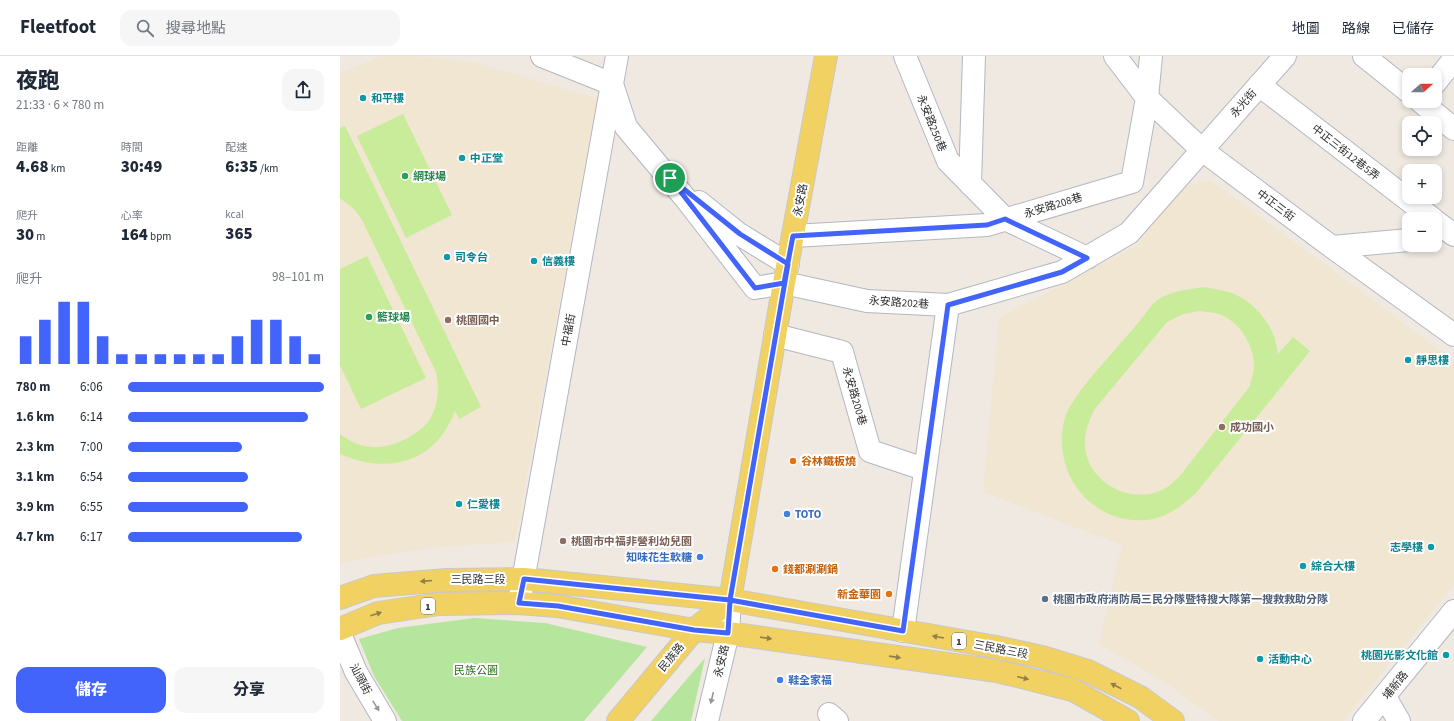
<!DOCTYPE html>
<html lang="zh-TW">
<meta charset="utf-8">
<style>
:root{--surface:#fff;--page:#f6f6f7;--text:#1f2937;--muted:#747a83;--line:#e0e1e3;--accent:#4264fb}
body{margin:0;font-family:"Source Sans 3","Noto Sans TC",sans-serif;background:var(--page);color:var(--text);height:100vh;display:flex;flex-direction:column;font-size:15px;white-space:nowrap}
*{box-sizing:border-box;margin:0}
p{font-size:13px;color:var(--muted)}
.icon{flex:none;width:22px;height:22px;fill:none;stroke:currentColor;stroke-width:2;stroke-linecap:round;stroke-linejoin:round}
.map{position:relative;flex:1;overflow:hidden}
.side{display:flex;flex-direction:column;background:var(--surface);width:340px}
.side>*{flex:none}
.needle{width:26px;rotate:69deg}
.tools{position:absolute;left:1062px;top:12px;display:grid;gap:8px}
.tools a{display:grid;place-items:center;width:40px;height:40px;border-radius:8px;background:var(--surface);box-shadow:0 2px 6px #0003;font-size:20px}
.pin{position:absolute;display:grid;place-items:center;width:34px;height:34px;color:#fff;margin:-17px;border:2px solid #fff;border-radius:50%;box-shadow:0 1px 4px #0007}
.round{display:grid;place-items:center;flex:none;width:42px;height:42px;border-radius:12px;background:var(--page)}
.overview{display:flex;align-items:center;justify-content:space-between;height:68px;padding:0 16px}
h1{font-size:22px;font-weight:800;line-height:30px}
.metrics{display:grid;grid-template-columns:repeat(3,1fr);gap:6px;height:68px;padding:4px 16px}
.metrics div{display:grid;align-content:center}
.metrics b{font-size:17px;font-weight:800}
.metrics small{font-size:11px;font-weight:400}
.metrics p{font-size:11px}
.chart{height:112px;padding:8px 16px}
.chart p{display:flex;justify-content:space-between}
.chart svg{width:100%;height:72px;margin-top:4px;stroke:var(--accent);stroke-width:6}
.action{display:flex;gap:8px;margin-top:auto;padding:8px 16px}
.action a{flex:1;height:46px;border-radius:12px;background:var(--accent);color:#fff;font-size:16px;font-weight:800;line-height:46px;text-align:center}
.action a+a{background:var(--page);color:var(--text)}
ul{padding:0 16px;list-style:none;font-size:13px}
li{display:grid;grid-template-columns:64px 48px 1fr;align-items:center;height:30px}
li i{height:10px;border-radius:5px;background:var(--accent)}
header{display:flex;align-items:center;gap:24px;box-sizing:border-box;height:56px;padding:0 20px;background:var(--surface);border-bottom:1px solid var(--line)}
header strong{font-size:19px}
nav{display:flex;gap:22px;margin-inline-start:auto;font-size:14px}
.search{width:280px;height:36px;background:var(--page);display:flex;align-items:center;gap:10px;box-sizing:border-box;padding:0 14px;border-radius:12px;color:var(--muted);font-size:15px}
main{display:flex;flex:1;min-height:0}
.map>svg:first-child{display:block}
.education{fill:#f0e6d1}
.green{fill:#b6e59e}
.pitch{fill:#c9ec9a;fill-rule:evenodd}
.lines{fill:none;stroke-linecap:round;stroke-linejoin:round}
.minor-casing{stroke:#b4b7c1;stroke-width:24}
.major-casing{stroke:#c9c9c9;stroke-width:24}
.minor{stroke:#fff;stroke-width:22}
.major{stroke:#f2d163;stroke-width:22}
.oneway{fill:#908048}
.oneway2{fill:#969696}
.route-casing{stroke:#fff;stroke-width:8}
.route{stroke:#4264fb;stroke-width:5}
.culture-dot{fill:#0f9aa8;stroke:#fff;stroke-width:1.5}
.leisure-dot{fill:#2e9e5b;stroke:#fff;stroke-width:1.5}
.education-dot{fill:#8d6e63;stroke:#fff;stroke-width:1.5}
.food-dot{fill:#e8710a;stroke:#fff;stroke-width:1.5}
.shop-dot{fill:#3f7fe0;stroke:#fff;stroke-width:1.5}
.service-dot{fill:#5c6f8a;stroke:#fff;stroke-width:1.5}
.labels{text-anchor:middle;stroke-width:4;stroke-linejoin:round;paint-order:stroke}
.shield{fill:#fff;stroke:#6d6d6d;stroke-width:1}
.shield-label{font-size:10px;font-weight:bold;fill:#2e2e2e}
.culture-label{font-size:11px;font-weight:bold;fill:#0d838f;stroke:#fff;text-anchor:start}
.street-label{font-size:11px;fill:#2e2e2e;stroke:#fff}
.leisure-label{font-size:11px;font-weight:bold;fill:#27864d;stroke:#fff;text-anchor:start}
.education-label{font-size:11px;font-weight:bold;fill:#785e54;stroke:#fff;text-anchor:start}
.food-label{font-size:11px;font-weight:bold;fill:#c56008;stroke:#fff;text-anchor:start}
.shop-label{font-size:11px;font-weight:bold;fill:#366cbe;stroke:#fff;text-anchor:start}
.service-label{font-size:11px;font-weight:bold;fill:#4e5e75;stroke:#fff;text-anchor:start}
.park-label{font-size:11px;fill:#2c6e1b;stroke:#fff}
</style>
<header>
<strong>Fleetfoot</strong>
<div class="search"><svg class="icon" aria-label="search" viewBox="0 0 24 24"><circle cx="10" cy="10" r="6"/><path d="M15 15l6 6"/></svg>搜尋地點</div>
<nav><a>地圖</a><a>路線</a><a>已儲存</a></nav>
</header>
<main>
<section class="side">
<div class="overview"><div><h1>夜跑</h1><p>21:33 · 6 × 780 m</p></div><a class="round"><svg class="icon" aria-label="share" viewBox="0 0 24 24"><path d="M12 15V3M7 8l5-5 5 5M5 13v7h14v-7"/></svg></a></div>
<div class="metrics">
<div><p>距離</p><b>4.68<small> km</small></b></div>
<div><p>時間</p><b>30:49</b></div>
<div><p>配速</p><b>6:35<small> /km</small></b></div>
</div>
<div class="metrics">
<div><p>爬升</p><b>30<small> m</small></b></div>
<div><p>心率</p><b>164<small> bpm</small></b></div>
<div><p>kcal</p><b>365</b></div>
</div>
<div class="chart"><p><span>爬升</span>98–101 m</p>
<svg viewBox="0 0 160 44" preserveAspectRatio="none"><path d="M5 44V27M15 44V17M25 44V6M35 44V6M45 44V27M55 44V38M65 44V38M75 44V38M85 44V38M95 44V38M105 44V38M115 44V27M125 44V17M135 44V17M145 44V27M155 44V38"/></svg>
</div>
<ul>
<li><b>780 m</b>6:06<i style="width:100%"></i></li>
<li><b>1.6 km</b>6:14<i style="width:92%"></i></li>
<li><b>2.3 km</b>7:00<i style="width:58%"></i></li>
<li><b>3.1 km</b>6:54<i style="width:61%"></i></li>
<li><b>3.9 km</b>6:55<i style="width:61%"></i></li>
<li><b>4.7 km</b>6:17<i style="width:89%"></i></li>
</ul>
<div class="action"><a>儲存</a><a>分享</a></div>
</section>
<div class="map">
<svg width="1114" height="665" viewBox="0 0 1114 665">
<rect width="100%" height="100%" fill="#efe9e1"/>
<!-- education -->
<path class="education" d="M42 0 89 1 138 7 257 43 175 486 96 491 13 504 0 508V17Z
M871 125 983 207 1114 305V529L1003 665H878L823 625 759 588 782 489 643 436 659 262 796 190 841 131Z"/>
<!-- green -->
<path class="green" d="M134 562 205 567 307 591 244 665H62L34 620 19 583 58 572Z
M365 602 351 665H311Z"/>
<!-- pitch -->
<path class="pitch" d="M63 58 112 159 66 182 17 80Z
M5 70 141 351 119 363 115 355C95 407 49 419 0 398V378C24 397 49 394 74 378 80 374 88 368 91 361 99 346 99 332 96 316L22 164 15 154 0 142V72Z
M27 200 86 322 21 353 0 309V213Z
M865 231C873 233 881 234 889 236 910 243 928 262 935 283 936 288 937 293 938 298L953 281 970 295 856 437C842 450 826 462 807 464 751 469 712 417 724 365 730 342 763 308 779 289 788 279 797 268 806 257 809 253 812 248 816 245 830 235 848 233 865 231ZM859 255C865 256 870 256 875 257 899 263 914 288 914 311 914 317 911 324 910 330L839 421C834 425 830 430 824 433 791 451 744 425 745 386 745 374 749 365 754 354L827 266 843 258Z"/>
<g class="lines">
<!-- minor casing -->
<g class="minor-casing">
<path id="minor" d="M202 0 272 28 286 71 346 143 415 232 444 227 527 245 608 249 722 216 789 177 945 0
M565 0 608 105 665 163 747 202
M775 0 807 42 862 94 992 191 1114 279
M1024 0 1069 36
M1095 27 1114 3
M919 29 1093 163
M1080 45 1114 73
M630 128 634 0
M359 146 399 178 448 208
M1095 165 1114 179
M453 180 647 169 792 126 807 42 811 0
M992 191 1069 184
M435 279 502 296 530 395 584 413
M179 547 277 0
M563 575 608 249
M0 578 16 616 45 665
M1045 641 1059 665
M489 658 497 665
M367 665 388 577 390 544
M1024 665 1114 555"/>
</g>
<!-- major casing -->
<g class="major-casing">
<path id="major" d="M0 542 34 530 107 524 184 523 390 544 656 591 702 601 748 615 800 641 833 665
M390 544 444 227 486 0
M0 573 38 557 99 548 179 547 217 550 354 574 388 577 657 615 733 634 788 665
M278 665 354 574 390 544"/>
</g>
<!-- minor -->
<use href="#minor" class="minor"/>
<!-- major -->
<use href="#major" class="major"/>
</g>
<!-- one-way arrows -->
<defs><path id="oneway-solid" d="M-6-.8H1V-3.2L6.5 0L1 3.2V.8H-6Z"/></defs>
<g class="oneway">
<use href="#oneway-solid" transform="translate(86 525) rotate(175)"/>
<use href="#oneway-solid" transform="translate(36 558) rotate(-18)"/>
<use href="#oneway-solid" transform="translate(598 581) rotate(-170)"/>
<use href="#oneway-solid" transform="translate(426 582) rotate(8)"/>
<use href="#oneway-solid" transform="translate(555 601) rotate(8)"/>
<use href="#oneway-solid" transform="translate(683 622) rotate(14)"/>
<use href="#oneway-solid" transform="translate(776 630) rotate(-153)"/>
</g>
<g class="oneway2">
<use href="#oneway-solid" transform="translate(372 642) rotate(103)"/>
<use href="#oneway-solid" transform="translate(36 650) rotate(58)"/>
</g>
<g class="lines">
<!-- route casing -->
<g class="route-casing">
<path id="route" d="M330 122 400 178 448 208 390 544 184 523 179 547 218 550 354 574 388 577 390 544 563 575 608 249 722 216 747 202 665 163 647 169 453 180 444 227 415 232 330 122"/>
</g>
<!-- route -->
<use href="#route" class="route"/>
</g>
<!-- markers -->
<g class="culture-dot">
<circle cx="23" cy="42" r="4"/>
<circle cx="122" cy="102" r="4"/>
<circle cx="107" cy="201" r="4"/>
<circle cx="194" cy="205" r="4"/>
<circle cx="1068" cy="304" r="4"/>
<circle cx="119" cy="448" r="4"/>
<circle cx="1091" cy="491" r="4"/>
<circle cx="963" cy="510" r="4"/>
<circle cx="1106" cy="599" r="4"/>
<circle cx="920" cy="603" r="4"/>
</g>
<g class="leisure-dot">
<circle cx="65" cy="120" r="4"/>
<circle cx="29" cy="261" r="4"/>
</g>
<g class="education-dot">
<circle cx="108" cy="264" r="4"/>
<circle cx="882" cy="371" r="4"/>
<circle cx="223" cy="485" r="4"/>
</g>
<g class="food-dot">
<circle cx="453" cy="405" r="4"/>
<circle cx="435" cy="513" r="4"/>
<circle cx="549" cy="538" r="4"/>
</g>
<g class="shop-dot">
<circle cx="447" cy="458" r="4"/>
<circle cx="360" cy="501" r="4"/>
<circle cx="440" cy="624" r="4"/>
</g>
<circle class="service-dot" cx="705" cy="543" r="4"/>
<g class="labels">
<!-- shield labels -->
<g class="shield">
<rect x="81" y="542" width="14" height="16" rx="3"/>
<rect x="612" y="577" width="14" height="16" rx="3"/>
</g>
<g class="shield-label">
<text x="88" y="554">1</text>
<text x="619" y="589">1</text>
</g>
<!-- culture labels -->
<g class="culture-label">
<text x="31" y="46">和平樓</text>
<text x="130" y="106">中正堂</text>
<text x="115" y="205">司令台</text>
<text x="202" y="209">信義樓</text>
<text x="1076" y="308">靜思樓</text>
<text x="127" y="452">仁愛樓</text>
<text x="1083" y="495" text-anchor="end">志學樓</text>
<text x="971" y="514">綜合大樓</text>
<text x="1098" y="603" text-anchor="end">桃園光影文化館</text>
<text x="928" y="607">活動中心</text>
</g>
<!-- street labels -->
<g class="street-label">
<text transform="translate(903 47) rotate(-49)" y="4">永光街</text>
<text transform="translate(592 67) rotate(68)" y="4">永安路250巷</text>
<text transform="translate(1006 96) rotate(38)" y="4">中正三街12巷5弄</text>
<text transform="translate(460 144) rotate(-79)" y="4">永安路</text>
<text transform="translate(713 149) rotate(-17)" y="4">永安路208巷</text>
<text transform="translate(936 149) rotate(37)" y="4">中正三街</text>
<text transform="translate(559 246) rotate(4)" y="4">永安路202巷</text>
<text transform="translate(228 274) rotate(-80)" y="4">中福街</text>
<text transform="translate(515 340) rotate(74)" y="4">永安路200巷</text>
<text x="138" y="527">三民路三段</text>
<text transform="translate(661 593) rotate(11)" y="4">三民路三段</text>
<text transform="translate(331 601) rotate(-50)" y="4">民族路</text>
<text transform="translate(381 605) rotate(-77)" y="4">永安路</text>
<text transform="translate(21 623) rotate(62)" y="4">汕頭街</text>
<text transform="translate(1055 629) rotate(-51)" y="4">埔新路</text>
</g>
<!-- leisure labels -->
<g class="leisure-label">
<text x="73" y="124">網球場</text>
<text x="37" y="265">籃球場</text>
</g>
<!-- education labels -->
<g class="education-label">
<text x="116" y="268">桃園國中</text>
<text x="890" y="375">成功國小</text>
<text x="231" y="489">桃園市中福非營利幼兒園</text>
</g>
<!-- food labels -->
<g class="food-label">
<text x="461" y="409">谷林鐵板燒</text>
<text x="443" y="517">錢都涮涮鍋</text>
<text x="541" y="542" text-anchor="end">新金華園</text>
</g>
<!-- shop labels -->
<g class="shop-label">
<text x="455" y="462">TOTO</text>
<text x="352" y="505" text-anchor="end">知味花生軟糖</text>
<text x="448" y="628">鞋全家福</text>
</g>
<!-- service labels -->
<g class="service-label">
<text x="713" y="547">桃園市政府消防局三民分隊暨特搜大隊第一搜救救助分隊</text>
</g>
<!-- park labels -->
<g class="park-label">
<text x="136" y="618">民族公園</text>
</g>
</g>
</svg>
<div class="tools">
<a><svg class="needle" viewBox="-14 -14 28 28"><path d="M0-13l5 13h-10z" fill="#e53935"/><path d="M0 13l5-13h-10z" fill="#747a83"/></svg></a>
<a><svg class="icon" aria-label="locate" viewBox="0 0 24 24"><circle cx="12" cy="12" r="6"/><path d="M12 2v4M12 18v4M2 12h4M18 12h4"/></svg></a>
<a>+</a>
<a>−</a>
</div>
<div class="pin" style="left:330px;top:122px;background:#1e9e55"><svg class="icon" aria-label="arrive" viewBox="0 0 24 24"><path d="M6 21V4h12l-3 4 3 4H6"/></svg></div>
</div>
</main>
